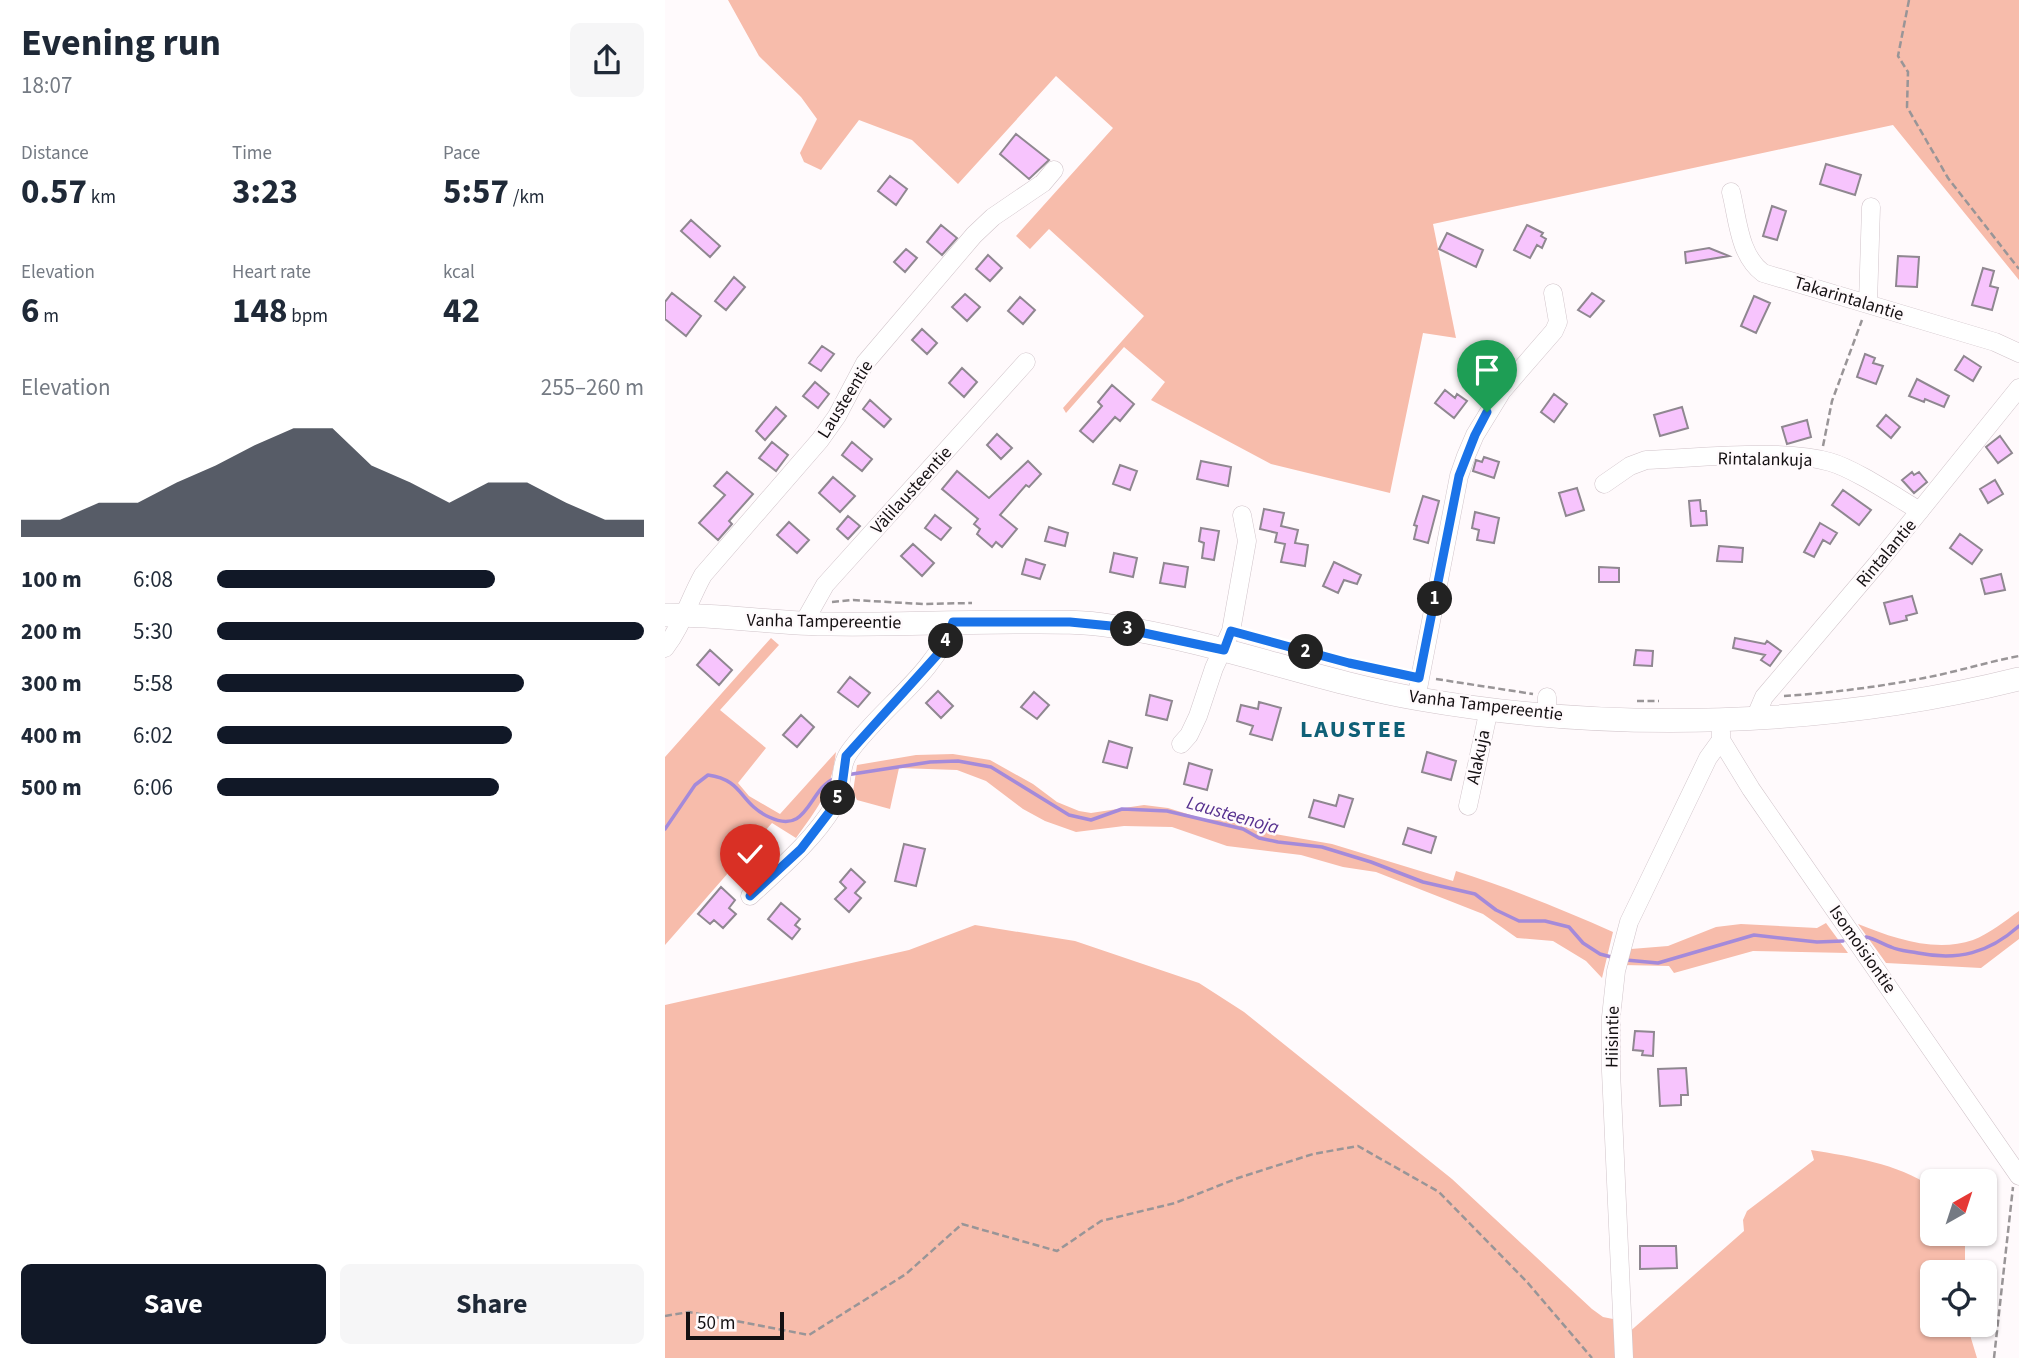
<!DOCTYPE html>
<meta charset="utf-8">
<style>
:root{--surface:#fff;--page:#f6f6f7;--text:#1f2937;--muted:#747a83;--accent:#111827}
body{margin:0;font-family:"Source Sans 3",sans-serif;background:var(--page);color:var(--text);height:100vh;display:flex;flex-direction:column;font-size:26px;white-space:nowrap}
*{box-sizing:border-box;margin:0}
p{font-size:23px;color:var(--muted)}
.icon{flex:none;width:38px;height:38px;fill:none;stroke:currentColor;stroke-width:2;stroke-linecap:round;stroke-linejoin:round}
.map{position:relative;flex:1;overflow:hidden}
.panel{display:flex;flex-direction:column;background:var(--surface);width:665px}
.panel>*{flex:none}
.needle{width:46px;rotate:39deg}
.controls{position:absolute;left:1255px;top:1169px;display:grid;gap:14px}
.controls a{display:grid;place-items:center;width:77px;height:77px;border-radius:10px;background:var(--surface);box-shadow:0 2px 5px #0004;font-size:35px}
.scale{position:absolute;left:21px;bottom:18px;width:98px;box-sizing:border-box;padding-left:7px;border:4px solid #151113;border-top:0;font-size:19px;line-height:24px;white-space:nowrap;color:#151113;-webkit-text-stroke:5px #fffafc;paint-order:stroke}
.pin{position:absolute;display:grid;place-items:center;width:60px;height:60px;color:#fff;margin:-72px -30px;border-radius:50% 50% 50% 0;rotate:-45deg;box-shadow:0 0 7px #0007}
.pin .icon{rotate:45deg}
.km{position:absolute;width:35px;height:35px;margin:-18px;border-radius:50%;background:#222;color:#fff;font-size:19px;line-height:35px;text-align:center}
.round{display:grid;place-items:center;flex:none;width:74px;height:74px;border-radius:10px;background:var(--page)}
.overview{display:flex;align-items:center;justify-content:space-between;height:119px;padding:0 21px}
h1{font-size:38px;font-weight:700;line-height:52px}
.figures{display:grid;grid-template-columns:repeat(3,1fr);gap:10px;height:119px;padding:7px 21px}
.figures div{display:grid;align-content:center}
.figures b{font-size:35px;font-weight:700}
.figures small{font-size:19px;font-weight:400}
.figures p{font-size:19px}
.chart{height:196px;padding:14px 21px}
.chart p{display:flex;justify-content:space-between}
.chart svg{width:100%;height:126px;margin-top:7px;fill:var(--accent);opacity:.7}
.primary-button{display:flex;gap:14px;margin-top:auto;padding:14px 21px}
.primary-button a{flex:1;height:80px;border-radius:10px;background:var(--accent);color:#fff;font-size:28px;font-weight:700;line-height:80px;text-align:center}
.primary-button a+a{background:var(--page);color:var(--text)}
ul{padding:0 21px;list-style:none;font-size:23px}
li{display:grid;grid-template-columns:112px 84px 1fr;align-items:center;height:52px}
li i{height:18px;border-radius:9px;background:var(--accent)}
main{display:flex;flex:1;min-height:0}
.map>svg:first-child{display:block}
.green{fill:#f7bcab}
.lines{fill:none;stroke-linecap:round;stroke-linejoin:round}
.stream{stroke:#a48ada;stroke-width:3.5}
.building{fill:#f7c4fd;stroke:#8f8790;stroke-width:2}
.minor-casing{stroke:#d1c4ca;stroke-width:19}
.major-casing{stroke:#d1c4ca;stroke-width:24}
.path{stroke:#999597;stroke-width:2.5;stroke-dasharray:7 3.5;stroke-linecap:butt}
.minor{stroke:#fff;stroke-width:18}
.major{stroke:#fff;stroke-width:23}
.route-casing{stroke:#fff;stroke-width:14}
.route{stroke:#1a73e8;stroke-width:9}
.labels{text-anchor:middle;stroke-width:5;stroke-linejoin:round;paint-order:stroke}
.street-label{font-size:18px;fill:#151113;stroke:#fffafc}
.water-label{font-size:19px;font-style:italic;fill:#57318f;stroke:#fffafc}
.district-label{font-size:24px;font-weight:bold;letter-spacing:2px;fill:#106077;stroke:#fffafc}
</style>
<main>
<section class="panel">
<div class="overview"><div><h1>Evening run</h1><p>18:07</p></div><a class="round"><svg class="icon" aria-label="share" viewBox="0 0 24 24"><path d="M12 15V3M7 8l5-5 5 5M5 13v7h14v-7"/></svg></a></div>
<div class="figures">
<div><p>Distance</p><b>0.57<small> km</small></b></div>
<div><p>Time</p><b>3:23</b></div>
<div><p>Pace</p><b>5:57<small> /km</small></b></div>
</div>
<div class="figures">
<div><p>Elevation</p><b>6<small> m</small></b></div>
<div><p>Heart rate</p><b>148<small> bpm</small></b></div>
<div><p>kcal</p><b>42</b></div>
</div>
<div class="chart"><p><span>Elevation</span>255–260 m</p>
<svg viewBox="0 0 160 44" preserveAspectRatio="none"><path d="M0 44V38L10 38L20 32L30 32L40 25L50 19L60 12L70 6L80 6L90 19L100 25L110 32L120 25L130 25L140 32L150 38L160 38V44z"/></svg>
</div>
<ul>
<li><b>100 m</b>6:08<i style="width:65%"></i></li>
<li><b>200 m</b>5:30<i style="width:100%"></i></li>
<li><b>300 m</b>5:58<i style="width:72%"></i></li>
<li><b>400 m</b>6:02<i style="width:69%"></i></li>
<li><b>500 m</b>6:06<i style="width:66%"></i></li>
</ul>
<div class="primary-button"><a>Save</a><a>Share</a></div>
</section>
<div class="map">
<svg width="1354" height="1358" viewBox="0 0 1354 1358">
<rect width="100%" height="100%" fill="#fffafc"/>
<!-- green -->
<path class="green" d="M63 0H1354V280L1228 125 768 224 791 338 758 333 725 493 606 464 486 400 500 382 459 347 401 413 398 408 479 316 384 229 365 249 351 236 448 128 391 76 293 184 247 140 194 120 156 170 139 162 135 153 152 119 136 97 94 56Z
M106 638 114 645 55 710 101 748 73 783 84 796 115 814 171 752C166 792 154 806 131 838L107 823 0 945V757Z
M288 754 325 760 368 784 392 802 414 811 426 813 479 805 503 808 539 819 578 822 610 834 667 844 788 881 791 871C844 888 897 909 948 932L937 978 921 961 888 941 852 938 818 914 711 872 678 867 636 855 562 846 507 827 459 826 411 832 380 821 358 809 321 781 292 770 234 768 225 809 192 800 188 792 192 765 251 755Z
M1354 911V939L1316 968 1221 963 1193 924C1228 938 1270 953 1308 940 1324 934 1340 921 1354 911Z
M1161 923 1183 953 1088 951 1009 973 1004 966 958 965 966 949 1003 946 1051 927 1076 924 1152 928Z
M310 925 410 941 534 983 579 1012 787 1179 927 1309 938 1317 948 1319 952 1358H0V1005L244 950Z
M1146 1150C1188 1157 1231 1163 1267 1187V1234H1305L1300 1245V1272H1267V1325H1302L1312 1358H963L962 1334 1079 1231 1078 1220 1082 1211 1149 1160Z"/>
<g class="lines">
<!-- stream -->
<path class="stream" d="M181 775 265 762 293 761 326 767 404 815 426 820 457 809 502 811 578 829 594 838 613 842 657 847 706 862 758 882 810 894 831 910 854 921H880L904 927 918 943 935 954 950 958
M0 829 30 785 43 775C79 780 74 803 104 817 144 836 143 789 170 778
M1201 937C1211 939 1217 944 1226 947 1234 951 1244 951 1253 953 1293 961 1324 953 1354 926
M961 960 993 963 1089 935 1152 942 1178 941"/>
</g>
<!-- building -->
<path class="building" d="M351 134 384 160 364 179 335 154Z
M1161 164 1196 175 1190 195 1155 184Z
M225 176 242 189 231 205 213 191Z
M1107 206 1121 211 1112 240 1098 236Z
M26 220 55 246 45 257 16 231Z
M276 225 292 238 277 255 262 242Z
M862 225 878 233 876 236 881 239 877 248 872 245 865 258 849 250Z
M782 233 818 250 811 267 774 249Z
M1044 248 1064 256 1021 263 1020 252Z
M241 249 252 258 240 272 229 262Z
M323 255 337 268 325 281 311 269Z
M1233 256 1254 257 1252 287 1231 286Z
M1318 268 1329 271 1325 286 1333 288 1327 310 1307 305Z
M69 277 80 287 61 310 50 301Z
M7 293 36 316 21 336 0 319V302Z
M927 293 939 301 925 317 913 310Z
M300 294 315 307 302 321 287 307Z
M1089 296 1105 303 1091 333 1076 326Z
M355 297 370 310 358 324 343 311Z
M257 329 272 343 262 354 247 340Z
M157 346 169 354 156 371 144 363Z
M1200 354 1210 358 1208 363 1218 366 1211 384 1192 377Z
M1299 356 1316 367 1308 381 1290 370Z
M297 368 312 382 299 397 284 383Z
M1252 379 1284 396 1279 407 1260 399 1259 402 1244 396Z
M150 382 164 394 153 408 138 396Z
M447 385 469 404 455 421 450 417 428 442 415 431 437 406 433 402Z
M780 390 790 398 792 394 802 401 789 418 770 403Z
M889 394 902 404 889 422 876 412Z
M205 400 226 419 219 427 198 409Z
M111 407 121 416 100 440 91 431Z
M1017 407 1023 428 995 436 989 415Z
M1221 415 1235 427 1226 438 1212 426Z
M1142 420 1146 437 1122 444 1117 427Z
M332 434 347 448 336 459 322 445Z
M1335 436 1347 453 1333 463 1321 447Z
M107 442 123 455 111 471 94 458Z
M187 442 207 459 197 471 177 455Z
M819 457 834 462 829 478 808 471 811 460 817 462Z
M363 461 376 474 364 487 361 485 335 515 352 529 337 547 331 542 327 547 312 534 315 529 309 524 313 519 277 489 292 471 324 498Z
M536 461 566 467 563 486 532 479Z
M455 465 472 471 465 490 448 484Z
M62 472 88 494 64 521 67 524 53 540 34 523 60 495 49 486Z
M1247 472 1249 475 1254 472 1262 482 1249 493 1237 480Z
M168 477 190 496 175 512 154 493Z
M1330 480 1338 494 1323 503 1315 489Z
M912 488 919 510 901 516 894 493Z
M1178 490 1206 510 1194 525 1167 505Z
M758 496 774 501 763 543 749 539 752 526 749 525Z
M1035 500 1036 511H1041L1042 525 1026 526 1024 501Z
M599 509 619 513 616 526 633 530 630 543 643 545 640 566 616 562 620 544 610 542 612 533 595 529Z
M810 512 834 518 829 543 812 540 814 530 807 528Z
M270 515 286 528 276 540 260 528Z
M183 516 195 526 183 539 172 529Z
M124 522 144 540 132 553 112 535Z
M1155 523 1172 533 1165 544 1158 540 1149 557 1139 552Z
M384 527 403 533 400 546 380 541Z
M536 528 554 531 549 560 537 558 539 543 534 541Z
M1295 534 1317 550 1307 564 1285 548Z
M248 544 269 563 257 576 236 556Z
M1054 546 1078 548 1077 562 1052 561Z
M449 553 472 558 468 577 445 572Z
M361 559 380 565 375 579 357 574Z
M669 562 696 575 692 584 679 580 673 593 658 586Z
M499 563 523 567 520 587 495 583Z
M934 567 954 568V582H934Z
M1336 574 1340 590 1320 594 1316 579Z
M1247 596 1252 613 1241 616 1242 620 1225 624 1219 603Z
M1070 638 1100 644 1102 641 1116 651 1105 666 1096 660 1100 655 1068 648Z
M45 650 67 670 54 685 32 665Z
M971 650 988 651 987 666 969 665Z
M185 677 205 693 193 707 173 692Z
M273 691 288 706 276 718 261 703Z
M369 692 384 705 372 719 356 707Z
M485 695 507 701 502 720 481 715Z
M594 702 616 708 607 740 585 734 588 726 572 721 576 705 593 709Z
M136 715 149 727 132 747 118 735Z
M444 741 467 748 462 768 438 762Z
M762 752 791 761 786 780 757 772Z
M524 763 547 770 542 790 519 784Z
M674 795 688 799 679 827 644 817 649 800 671 806Z
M743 828 771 837 766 853 738 844Z
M239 844 260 849 251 886 230 881Z
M186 869 200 882 190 893 196 898 184 912 170 899 181 888 175 882Z
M56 887 70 900 64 908 71 914 58 928 49 920 45 924 33 914Z
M116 903 135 919 130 925 135 929 127 939 103 919Z
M970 1031 989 1032 988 1056 977 1055 978 1051 968 1050Z
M1021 1068 1023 1095H1016V1105L995 1106 993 1069Z
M975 1246H1011L1012 1268 975 1269Z"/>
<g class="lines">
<!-- minor casing -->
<g class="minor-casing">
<path id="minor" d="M1066 192C1073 220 1074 255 1098 273L1330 342 1354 353
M1203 303 1206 207
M939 484 965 466 981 460C1032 458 1118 448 1165 462 1190 469 1231 497 1255 511
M138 624 160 585 361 362
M0 648C17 626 24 600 38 575L155 440 172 416 200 363 309 235 328 217 378 183 389 170
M751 699 794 476 801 456 810 435 837 391 889 331 893 322 888 293
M882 714V697
M1090 718 1099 697 1211 565 1354 388
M1056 732V740L1086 789 1354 1176
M516 744 524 735 533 716 549 668 566 631 582 541 577 515
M803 806 824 709
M85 896C115 868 147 842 169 806 179 789 173 767 185 751 217 707 270 674 288 622
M959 1358 946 1071V1017L951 971 964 922 1043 758 1056 740"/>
</g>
<!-- major casing -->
<g class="major-casing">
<path id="major" d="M0 615C55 614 110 624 165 624 226 625 288 622 350 622 382 622 414 621 446 626 551 641 650 681 754 699 949 733 1162 727 1354 679"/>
</g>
<!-- path -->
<path class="path" d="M1244 0 1233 56 1243 72 1242 107 1283 178 1354 269
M1158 446 1167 401 1197 320
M167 602 188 600 258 604 307 603
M580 635 740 675
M771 679 868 694
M1119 696C1165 693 1213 687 1259 678 1291 672 1322 662 1354 656
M972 701H994
M0 1316 24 1312 144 1335 241 1274 297 1224 392 1251 436 1221 510 1203 573 1178 648 1154 693 1146 774 1192 862 1282 927 1358
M1329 1358 1348 1187"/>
<!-- minor -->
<use href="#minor" class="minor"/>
<!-- major -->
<use href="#major" class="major"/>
</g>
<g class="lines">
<!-- route casing -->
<g class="route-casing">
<path id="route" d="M85 896 136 849 169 806 177 786 181 756 273 654 280 645 288 622H405L446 626 559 650 566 631 684 663 754 678 794 476 810 435 822 412"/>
</g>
<!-- route -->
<use href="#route" class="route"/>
</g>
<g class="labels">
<!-- street labels -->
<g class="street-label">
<text transform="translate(1184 298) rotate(17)" y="6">Takarintalantie</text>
<text transform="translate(180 399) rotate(-58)" y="6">Lausteentie</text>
<text transform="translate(1100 459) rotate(1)" y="6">Rintalankuja</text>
<text transform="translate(246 490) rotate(-48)" y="6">Välilausteentie</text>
<text transform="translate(1221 553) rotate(-50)" y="6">Rintalantie</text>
<text transform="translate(159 621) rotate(1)" y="6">Vanha Tampereentie</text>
<text transform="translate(821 705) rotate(7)" y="6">Vanha Tampereentie</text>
<text transform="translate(813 757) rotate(-78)" y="6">Alakuja</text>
<text transform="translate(1198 949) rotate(55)" y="6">Isomoisiontie</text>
<text transform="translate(947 1037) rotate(-89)" y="6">Hiisintie</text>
</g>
<!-- water labels -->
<g class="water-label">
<text transform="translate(568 814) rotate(16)" y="7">Lausteenoja</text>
</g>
<!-- district labels -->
<g class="district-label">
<text x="689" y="737">LAUSTEE</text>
</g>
</g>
</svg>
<div class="controls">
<a><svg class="needle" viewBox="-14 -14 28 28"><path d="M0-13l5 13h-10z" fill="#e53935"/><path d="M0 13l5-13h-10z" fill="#747a83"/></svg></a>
<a><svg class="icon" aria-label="locate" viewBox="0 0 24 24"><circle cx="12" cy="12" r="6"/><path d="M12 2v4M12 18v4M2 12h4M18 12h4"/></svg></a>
</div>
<div class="scale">50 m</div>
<div class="pin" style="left:822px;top:412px;background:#1e9e55"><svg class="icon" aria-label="arrive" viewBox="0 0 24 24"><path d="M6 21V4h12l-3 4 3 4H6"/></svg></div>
<div class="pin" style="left:85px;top:896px;background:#d93025"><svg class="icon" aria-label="check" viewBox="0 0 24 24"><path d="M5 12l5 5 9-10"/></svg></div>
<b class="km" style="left:770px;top:599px">1</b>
<b class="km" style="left:641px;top:652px">2</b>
<b class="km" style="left:463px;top:629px">3</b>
<b class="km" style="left:281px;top:641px">4</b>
<b class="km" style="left:173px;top:798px">5</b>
</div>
</main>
